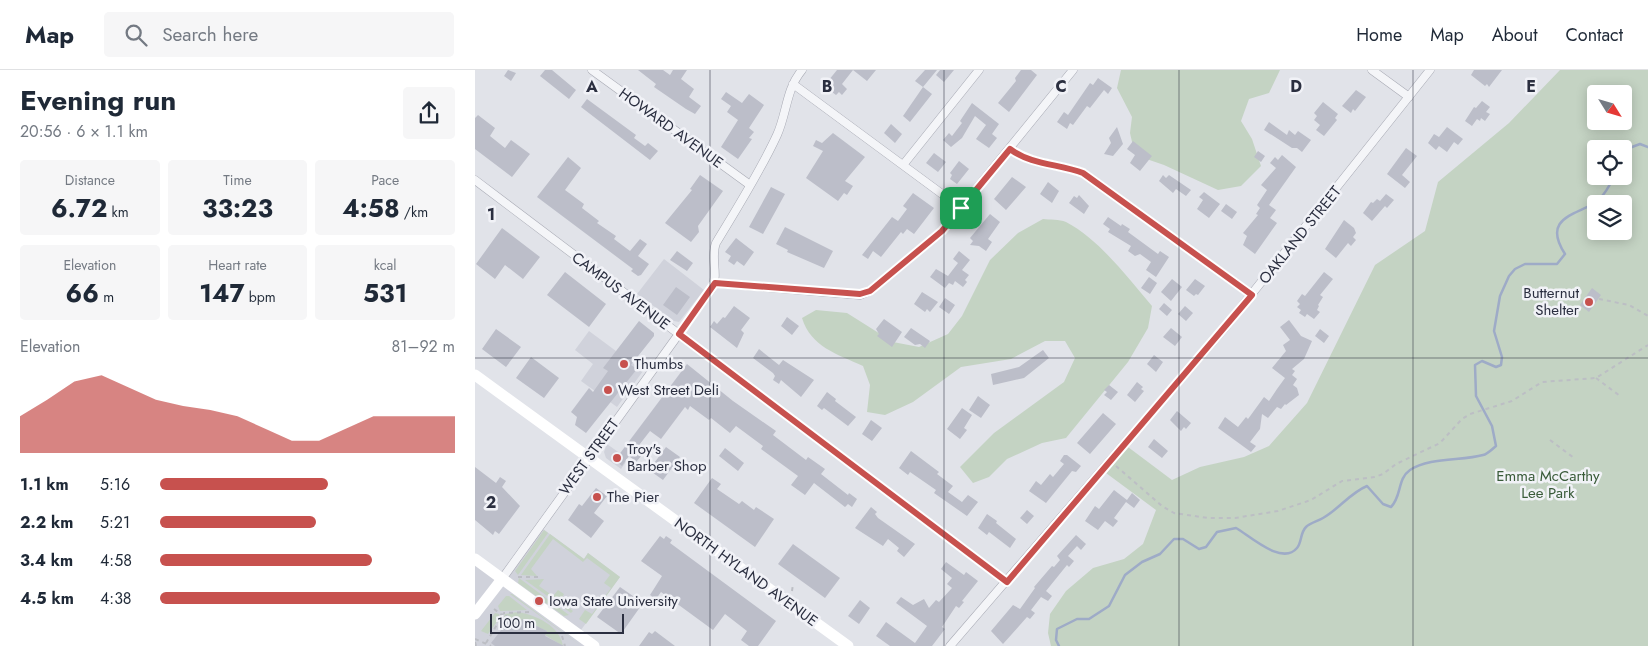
<!DOCTYPE html>
<meta charset="utf-8">
<style>
:root{--surface:#fff;--page:#f6f6f7;--text:#1f2937;--muted:#747a83;--line:#e0e1e3;--accent:#c7514e}
body{margin:0;font-family:Jost,sans-serif;background:var(--page);color:var(--text);height:100vh;display:flex;flex-direction:column;font-size:19px;white-space:nowrap}
*{box-sizing:border-box;margin:0}
p{font-size:16px;color:var(--muted)}
.icon{flex:none;width:28px;height:28px;fill:none;stroke:currentColor;stroke-width:2;stroke-linecap:round;stroke-linejoin:round}
.map{position:relative;flex:1;overflow:hidden}
.sheet{display:flex;flex-direction:column;background:var(--surface);width:475px}
.sheet>*{flex:none}
.needle{width:32px;rotate:127deg}
.buttons{position:absolute;left:1112px;top:15px;display:grid;gap:10px}
.buttons a{display:grid;place-items:center;width:45px;height:45px;border-radius:5px;background:var(--surface);box-shadow:0 2px 12px #0003;font-size:25px}
.scale{position:absolute;left:15px;bottom:12px;width:134px;box-sizing:border-box;padding-left:5px;border:2px solid #2b2f40;border-top:0;font-size:14px;line-height:18px;white-space:nowrap;color:#2b2f40;-webkit-text-stroke:4px #f1f2f7;paint-order:stroke}
.pin{position:absolute;display:grid;place-items:center;width:42px;height:42px;color:#fff;margin:-21px;border-radius:10px;box-shadow:0 2px 8px #0006}
.round{display:grid;place-items:center;flex:none;width:52px;height:52px;border-radius:5px;background:var(--page)}
.summary{display:flex;align-items:center;justify-content:space-between;height:85px;padding:0 20px}
h1{font-size:28px;font-weight:700;line-height:38px}
.figures{display:grid;grid-template-columns:repeat(3,1fr);gap:8px;height:85px;padding:5px 20px}
.figures div{display:grid;align-content:center;border-radius:5px;background:var(--page);text-align:center}
.figures b{font-size:25px;font-weight:700}
.figures small{font-size:14px;font-weight:400}
.figures p{font-size:14px}
.chart{height:140px;padding:10px 20px}
.chart p{display:flex;justify-content:space-between}
.chart svg{width:100%;height:90px;margin-top:5px;fill:var(--accent);opacity:.7}
ul{padding:0 20px;list-style:none;font-size:16px}
li{display:grid;grid-template-columns:80px 60px 1fr;align-items:center;height:38px}
li i{height:12px;border-radius:6px;background:var(--accent)}
header{display:flex;align-items:center;gap:30px;box-sizing:border-box;height:70px;padding:0 25px;background:var(--surface);border-bottom:1px solid var(--line)}
header strong{font-size:24px}
nav{display:flex;gap:28px;margin-inline-start:auto;font-size:18px}
.search{width:350px;height:45px;background:var(--page);display:flex;align-items:center;gap:12px;box-sizing:border-box;padding:0 18px;border-radius:5px;color:var(--muted);font-size:19px}
main{display:flex;flex:1;min-height:0}
.map>svg:first-child{display:block}
.built{fill:#d0d2db}
.green{fill:#c4d3c3;fill-rule:evenodd}
.lines{fill:none;stroke-linecap:round;stroke-linejoin:round}
.stream{stroke:#9eabc7;stroke-width:2.5}
.building{fill:#bcbec9}
.street-casing{stroke:#a7a9b3;stroke-width:9}
.path{stroke:#bcbec4;stroke-width:2;stroke-dasharray:4 4;stroke-linecap:butt}
.street{stroke:#f4f5f8;stroke-width:8}
.secondary{stroke:#fff;stroke-width:11}
.route-casing{stroke:#fff;stroke-width:10}
.route{stroke:#c7514e;stroke-width:6}
.grid{fill:none;stroke:#2b2f40;stroke-width:1;stroke-opacity:0.55}
.poi-dot{fill:#c7514e;stroke:#f1f2f7;stroke-width:2}
.labels{text-anchor:middle;stroke-width:5;stroke-linejoin:round;paint-order:stroke}
.street-label{font-size:15px;fill:#2b2f40;stroke:#f1f2f7}
.poi-label{font-size:15px;fill:#2b2f40;stroke:#f1f2f7;text-anchor:start}
.park-label{font-size:15px;fill:#395b39;stroke:#f1f2f7}
.grid-label{font-size:16px;text-anchor:middle;font-weight:bold;fill:#2b2f40;stroke:#f1f2f7;stroke-width:5;stroke-linejoin:round;paint-order:stroke}
</style>
<header>
<strong>Map</strong>
<div class="search"><svg class="icon" aria-label="search" viewBox="0 0 24 24"><circle cx="10" cy="10" r="6"/><path d="M15 15l6 6"/></svg>Search here</div>
<nav><a>Home</a><a>Map</a><a>About</a><a>Contact</a></nav>
</header>
<main>
<section class="sheet">
<div class="summary"><div><h1>Evening run</h1><p>20:56 · 6 × 1.1 km</p></div><a class="round"><svg class="icon" aria-label="share" viewBox="0 0 24 24"><path d="M12 15V3M7 8l5-5 5 5M5 13v7h14v-7"/></svg></a></div>
<div class="figures">
<div><p>Distance</p><b>6.72<small> km</small></b></div>
<div><p>Time</p><b>33:23</b></div>
<div><p>Pace</p><b>4:58<small> /km</small></b></div>
</div>
<div class="figures">
<div><p>Elevation</p><b>66<small> m</small></b></div>
<div><p>Heart rate</p><b>147<small> bpm</small></b></div>
<div><p>kcal</p><b>531</b></div>
</div>
<div class="chart"><p><span>Elevation</span>81–92 m</p>
<svg viewBox="0 0 160 44" preserveAspectRatio="none"><path d="M0 44V26L10 18L20 9L30 6L40 12L50 18L60 21L70 23L80 26L90 32L100 38L110 38L120 32L130 26L140 26L150 26L160 26V44z"/></svg>
</div>
<ul>
<li><b>1.1 km</b>5:16<i style="width:57%"></i></li>
<li><b>2.2 km</b>5:21<i style="width:53%"></i></li>
<li><b>3.4 km</b>4:58<i style="width:72%"></i></li>
<li><b>4.5 km</b>4:38<i style="width:95%"></i></li>
</ul>
</section>
<div class="map">
<svg width="1173" height="576" viewBox="0 0 1173 576">
<rect width="100%" height="100%" fill="#e1e3e9"/>
<!-- built -->
<path class="built" d="M189 189 229 220 204 252 199 251 162 224Z
M114 261 168 301 142 337 106 311 118 294 100 280Z
M132 374 153 389 146 399 131 388 129 382Z
M64 456 109 489 113 483 145 507 103 564 119 576H0V490L27 509Z"/>
<!-- green -->
<path class="green" d="M646 0H805L794 23 774 29 766 51 777 69 786 96 766 116 743 120 689 95 660 85 655 63 657 47 642 18Z
M1085 0H1173V576H576L573 563 575 544 591 521 618 498 649 489 668 474 681 440 631 403 653 377 697 410 725 397 769 387 794 376 832 333 900 195 950 161 963 112 1034 53ZM1121 24H1149V51H1121ZM1121 79H1149V106H1121ZM1121 134H1149V161H1121Z
M568 149C575 150 584 149 591 152 625 170 652 207 677 236L673 258 653 292 591 368 567 373 532 389 514 407 498 413 485 397 519 363 589 312 600 288 590 271H570L536 289 486 297 438 332 410 345 392 342 395 315 388 296C362 284 336 277 327 248L341 240 372 243 418 272 444 277 473 264 487 246 515 190 543 163Z
M69 460 73 463 43 505 40 501Z
M75 464 109 489 113 483 145 507 111 554 104 549 110 540 117 544 136 518 129 513 135 505 112 488 108 492 78 469 56 499 62 506 46 505Z
M44 508 94 545 89 546 43 513Z
M69 509 64 516 78 526 83 520 89 524 85 531 98 541 96 543 50 510Z
M35 524H37L106 576Z
M31 526H34L52 540 25 541 23 536Z
M43 542C61 545 85 556 88 576L70 565 72 561 48 550 45 554 32 545 28 549 30 544Z
M20 543 24 544 25 548 13 564 6 561Z"/>
<g class="lines">
<!-- stream -->
<path class="stream" d="M1149 80 1165 74 1173 77
M584 576 581 570 582 559 602 549H614L634 536 650 505 667 492 685 484 699 469H708L724 479 731 477 742 462 761 458C775 466 807 496 822 478 827 472 825 463 831 457 835 453 843 451 848 448 864 439 875 423 892 416L908 434 916 437C927 426 922 409 935 400 954 387 988 391 1008 385 1013 384 1017 379 1021 376L1017 356 1001 326 1000 295 1007 291 1021 297 1026 295 1027 287 1019 261 1025 226 1034 206 1040 199 1050 194H1082L1090 184C1066 147 1102 145 1121 132 1128 127 1136 114 1139 106"/>
</g>
<!-- building -->
<path class="building" d="M33 0 41 3 36 11 29 6Z
M70 0H77L101 20 94 29 65 6Z
M163 0H188L195 5 198 0H212L206 9 219 19 214 27 226 36 220 44 211 39 179 17 181 14Z
M362 0H401L392 11 378 0 367 14 372 19 367 25 364 22 361 25 349 16Z
M450 0H462L448 17 440 11Z
M465 0H479L469 12 461 5Z
M546 0H556L562 5 534 42 523 33 541 11 540 8Z
M999 0H1027L1014 17 1012 14 1010 16 996 5Z
M623 8 637 18 633 24 629 20 615 38 612 36 598 55 595 53 592 59 582 52 589 42 593 45 615 13 618 15Z
M448 17 457 24 435 52 428 46Z
M881 20 891 27 880 41 878 39 876 43 867 36Z
M251 22 267 33 274 24 289 35 274 58 279 62 274 68 277 69 263 89 246 77 263 50 252 42 256 36 246 29Z
M112 29 161 65 159 68 170 76 173 73 183 81 175 90 106 37Z
M1007 31 1015 37 1011 42 1015 44 1010 51 1006 48 1005 51 1002 49 997 56 990 51 999 37 1001 38Z
M848 32 863 44 860 48 862 50 849 66 841 60 845 55 839 50 842 46 839 43Z
M497 33 524 54 517 64 522 68 514 78 501 69 511 55 500 46 487 68 476 77 468 70 474 63 477 66 487 53 485 51Z
M3 45 20 58 15 66 30 78 36 70 55 84 37 107 0 79V48Z
M794 52 812 65 814 60 820 65 823 61 836 70 827 82 822 78H817L789 60Z
M416 54 427 64 420 73 409 63Z
M642 57 648 74 638 86 629 84 636 73 634 68Z
M972 57 988 69 983 75 979 72 972 82 964 76 961 80 953 73 959 64 964 67Z
M358 63 390 87 370 111 378 116 372 125 369 123 363 131 331 108 348 81 338 76 341 70 347 73Z
M658 71 677 86 665 101 655 93 660 85 652 79Z
M931 78 942 86 927 105 935 112 930 118 912 104Z
M783 81 790 86 786 92 779 87Z
M459 83 471 92 463 102 451 93Z
M807 85 821 97 794 135 801 140 795 148 802 153 780 184 768 175 772 166 768 163 783 145 781 144 785 138 782 135 792 120 786 115 801 98 795 93 800 87 803 90Z
M93 87 106 98 90 120 109 134 107 138 124 151 122 153 141 166 139 169 155 181 165 169 172 174 163 186 174 194 166 205 163 206 156 201 158 199 62 127Z
M484 91 494 99 482 114 475 109 477 105 475 103Z
M225 105 248 121 223 156 224 162 216 172 190 153 217 120 215 119Z
M688 105 691 108 694 105 716 120 711 126 701 119 698 123 684 111Z
M537 107 551 117 531 140 519 129Z
M573 112 584 121 577 133 565 124Z
M296 117 310 124 288 164 274 157Z
M729 122 745 134 734 148 722 139 728 130 724 127Z
M438 123 459 138 439 164 432 159 428 164 426 162 406 187 398 181 393 189 387 185 417 147 423 151 432 139 428 136Z
M911 124 919 130 912 138 910 136 897 151 888 143 896 132 898 133 902 129 905 131Z
M604 125 614 136 609 144 594 133 599 126 602 128Z
M751 134 762 142 757 149 746 141Z
M515 144 525 152 513 169 517 172 511 181 504 176 495 175 498 171 495 168Z
M633 147 646 156 647 154 655 159 653 162 683 184 685 181 694 187 681 207 671 200 676 192 665 184 660 186 653 181 656 176 633 162 635 159 628 154Z
M869 150 879 158 881 163 878 167 881 170 876 176 873 173 861 188 850 179Z
M310 157 358 181 349 198 312 182 313 180 301 174Z
M27 158 65 187 48 209 30 195 20 209 1 194Z
M261 168 279 182 269 196 262 191 259 195 253 191 256 186 250 182Z
M202 181 218 193 212 201 195 190Z
M484 181 495 190 487 200 494 205 490 210 492 212 488 217 480 211 478 215 474 213 470 218 455 207 461 199 473 206 483 193 478 189Z
M90 202 131 234 114 257 72 225Z
M849 202 858 209 845 225 848 227 843 235 844 236 842 240 845 242 839 249 832 244 830 247 824 243 826 240 822 237 825 234 822 231 827 224 830 226Z
M674 207 682 213 675 224 666 218Z
M697 209 707 217 696 231 686 222Z
M720 209 730 216 723 225 721 224 719 226 711 220Z
M201 217 215 227 202 245 188 235Z
M1117 218 1126 225 1114 242 1105 235Z
M447 222 463 232 455 242 452 239 450 242 439 234Z
M470 228 480 235 474 244 464 237Z
M689 233 697 240 692 246 684 239Z
M259 236 275 248 266 260 269 263 262 278 235 257 239 251 242 254 248 247 250 248Z
M710 236 718 243 711 251 703 244Z
M312 247 324 256 317 265 306 256Z
M409 249 427 262 417 277 402 266 404 264 401 259Z
M814 250 826 266 837 271 829 289 817 299 820 301 817 305 822 309 818 315 822 318 824 325 811 335 810 334 806 339 802 337 793 348 787 344 785 359 775 372 781 376 776 382 743 358 750 347 763 357 771 347 773 349 789 327 794 331 802 319 810 308 797 298 811 281 808 275 815 270 805 257Z
M164 251 179 263V266L156 295 162 299 111 363 100 355 102 347 96 342 114 318 118 322 133 301 128 298Z
M436 258 455 271 450 278 445 274 440 275 429 267Z
M696 258 707 267 700 276 688 267Z
M21 259 46 277 31 297 7 279Z
M845 259 854 266 849 273 840 266Z
M284 279 304 295 308 290 339 310 326 327 306 310 304 314 298 310 300 306 298 303 278 288Z
M568 280 574 288 549 308 518 315 516 304 544 297Z
M679 285 688 292 681 302 672 294Z
M56 287 84 308 69 328 41 308Z
M212 294 258 331 301 361 298 365 331 390 333 387 350 399 346 404 373 425 374 423 382 429 377 437 373 434 370 437 339 413 330 425 316 415 323 406 286 379 288 376 261 356 255 363 236 348 234 350 215 336 213 340 210 337 186 369 175 361 161 379 168 384 161 392 154 386 147 396 140 390Z
M662 312 668 317 666 319 669 321 660 332 652 325Z
M634 315 643 322 636 330 629 325 632 322 629 320Z
M352 322 361 329 360 331 381 347 373 356 349 338 347 340 342 336Z
M503 326 515 335 506 348 494 340Z
M487 338 497 345 489 358 492 360 485 369 472 359Z
M702 341 716 353 711 359 709 357 706 361 695 350Z
M628 343 641 354 615 384 602 373Z
M396 350 407 358 397 371 387 364Z
M679 369 693 381 687 388 673 377Z
M191 377 205 387 188 410 174 400Z
M250 378 269 393 263 401 244 386Z
M436 381 464 402 462 404 478 416 473 422 487 432 493 425 503 432 492 446 459 423 461 420 435 402 433 405 424 398Z
M589 385H592L606 396 601 402 597 401 571 433 554 421 561 411 566 415 575 404 578 407 589 394 585 391Z
M0 397 21 413 25 407 31 411 27 417 45 436 24 464 20 461 18 465 0 450Z
M237 408 246 414 242 419 264 434 267 431 279 440 281 437 299 449 280 477 219 433Z
M121 418 132 426 119 443 129 451 116 468 93 450 104 434 107 436Z
M639 420 652 430 657 423 665 430 659 438 651 432 639 448 643 451 638 457 630 451 623 460 610 451 620 436 624 439Z
M396 437 402 442 400 444 403 448 440 474 429 487 422 481 424 478 413 469 408 476 380 458Z
M552 440 559 446 552 454 545 448Z
M512 444 522 451 521 453 541 469 535 478 514 462 512 465 503 458Z
M601 465 611 474 606 480 602 476 593 486 599 491 594 497 592 495 571 521 577 526 573 531 566 527 556 540 560 543 555 549 552 547 528 574 516 561 538 535 545 539 560 518 559 517 577 496 579 497 585 490 582 486Z
M185 466 189 469 191 466 197 470 195 473 301 551 283 576H274L266 570 272 561 250 544 238 560 186 522 181 529 175 525 187 506 166 491Z
M318 474 365 508 350 528 303 494Z
M471 492 489 505 491 502 503 511 487 531 489 532 484 538 481 536 467 557 470 559 457 576H415L401 566 411 552 440 573 452 556 421 533 426 527 438 535 449 529 454 538 461 530 464 532 477 518 472 514 477 508 466 499Z
M145 517 168 533 146 564 122 547Z
M385 530 395 538 384 554 373 546Z
M31 545 45 555 47 549 72 561 70 566 89 576H20L16 573 30 555 26 553Z
M180 561 200 576H164L174 562 177 564Z"/>
<g class="lines">
<!-- street casing -->
<g class="street-casing">
<path id="street" d="M117 0 275 115
M897 0 934 27
M318 14 486 138
M535 79C556 95 585 94 608 103L777 225
M428 95 504 0
M0 110 532 512
M240 213 385 225 395 221 467 161 598 0
M27 509 237 218C244 204 235 188 241 173 262 138 285 102 302 65 312 43 311 19 327 0
M475 576 752 255 955 0"/>
</g>
<!-- path -->
<path class="path" d="M1124 229 1154 235 1173 246
M1121 308 1145 326
M1075 370 1099 388
M641 396 687 436 699 443 733 448H760L803 441 836 430 867 411 900 407 908 404 921 394 965 373 987 349 995 344 1037 331 1067 312 1121 308 1173 275
M43 507H66
M317 521 318 514
M19 539 27 545
M87 566 90 576
M0 569 16 576
M0 572 1 576
M11 573 29 543 55 542"/>
<!-- street -->
<use href="#street" class="street"/>
<!-- secondary -->
<path class="secondary" d="M0 305 373 576
M0 489 119 576
M0 544 27 509"/>
</g>
<g class="lines">
<!-- route casing -->
<g class="route-casing">
<path id="route" d="M535 79C556 95 585 94 608 103L777 225 532 512 204 264 240 213 385 224 395 221 467 161Z"/>
</g>
<!-- route -->
<use href="#route" class="route"/>
</g>
<!-- grid -->
<path class="grid" d="M235 0V576M469 0V576M704 0V576M938 0V576M0 288H1173"/>
<!-- markers -->
<g class="poi-dot">
<circle cx="1114" cy="232" r="5"/>
<circle cx="149" cy="294" r="5"/>
<circle cx="133" cy="320" r="5"/>
<circle cx="142" cy="388" r="5"/>
<circle cx="122" cy="427" r="5"/>
<circle cx="64" cy="531" r="5"/>
</g>
<g class="labels">
<!-- street labels -->
<g class="street-label">
<text transform="translate(196 58) rotate(36)" y="5">HOWARD AVENUE</text>
<text transform="translate(825 165) rotate(-51)" y="5">OAKLAND STREET</text>
<text transform="translate(146 221) rotate(37)" y="5">CAMPUS AVENUE</text>
<text transform="translate(114 387) rotate(-54)" y="5">WEST STREET</text>
<text transform="translate(271 502) rotate(36)" y="5">NORTH HYLAND AVENUE</text>
</g>
<!-- poi labels -->
<g class="poi-label">
<text x="1104" y="228" text-anchor="end">Butternut<tspan x="1104" dy="17">Shelter</tspan></text>
<text x="159" y="299">Thumbs</text>
<text x="143" y="325">West Street Deli</text>
<text x="152" y="384">Troy's<tspan x="152" dy="17">Barber Shop</tspan></text>
<text x="132" y="432">The Pier</text>
<text x="74" y="536">Iowa State University</text>
</g>
<!-- park labels -->
<g class="park-label">
<text x="1073" y="411">Emma McCarthy<tspan x="1073" dy="17">Lee Park</tspan></text>
</g>
</g>
<g class="grid-label">
<text x="117" y="22">A</text>
<text x="352" y="22">B</text>
<text x="586" y="22">C</text>
<text x="821" y="22">D</text>
<text x="1056" y="22">E</text>
<text x="16" y="150">1</text>
<text x="16" y="438">2</text>
</g>
</svg>
<div class="buttons">
<a><svg class="needle" viewBox="-14 -14 28 28"><path d="M0-13l5 13h-10z" fill="#e53935"/><path d="M0 13l5-13h-10z" fill="#747a83"/></svg></a>
<a><svg class="icon" aria-label="locate" viewBox="0 0 24 24"><circle cx="12" cy="12" r="6"/><path d="M12 2v4M12 18v4M2 12h4M18 12h4"/></svg></a>
<a><svg class="icon" aria-label="layers" viewBox="0 0 24 24"><path d="M12 4l9 5-9 5-9-5zM3 14l9 5 9-5"/></svg></a>
</div>
<div class="scale">100 m</div>
<div class="pin" style="left:486px;top:138px;background:#1e9e55"><svg class="icon" aria-label="arrive" viewBox="0 0 24 24"><path d="M6 21V4h12l-3 4 3 4H6"/></svg></div>
</div>
</main>
